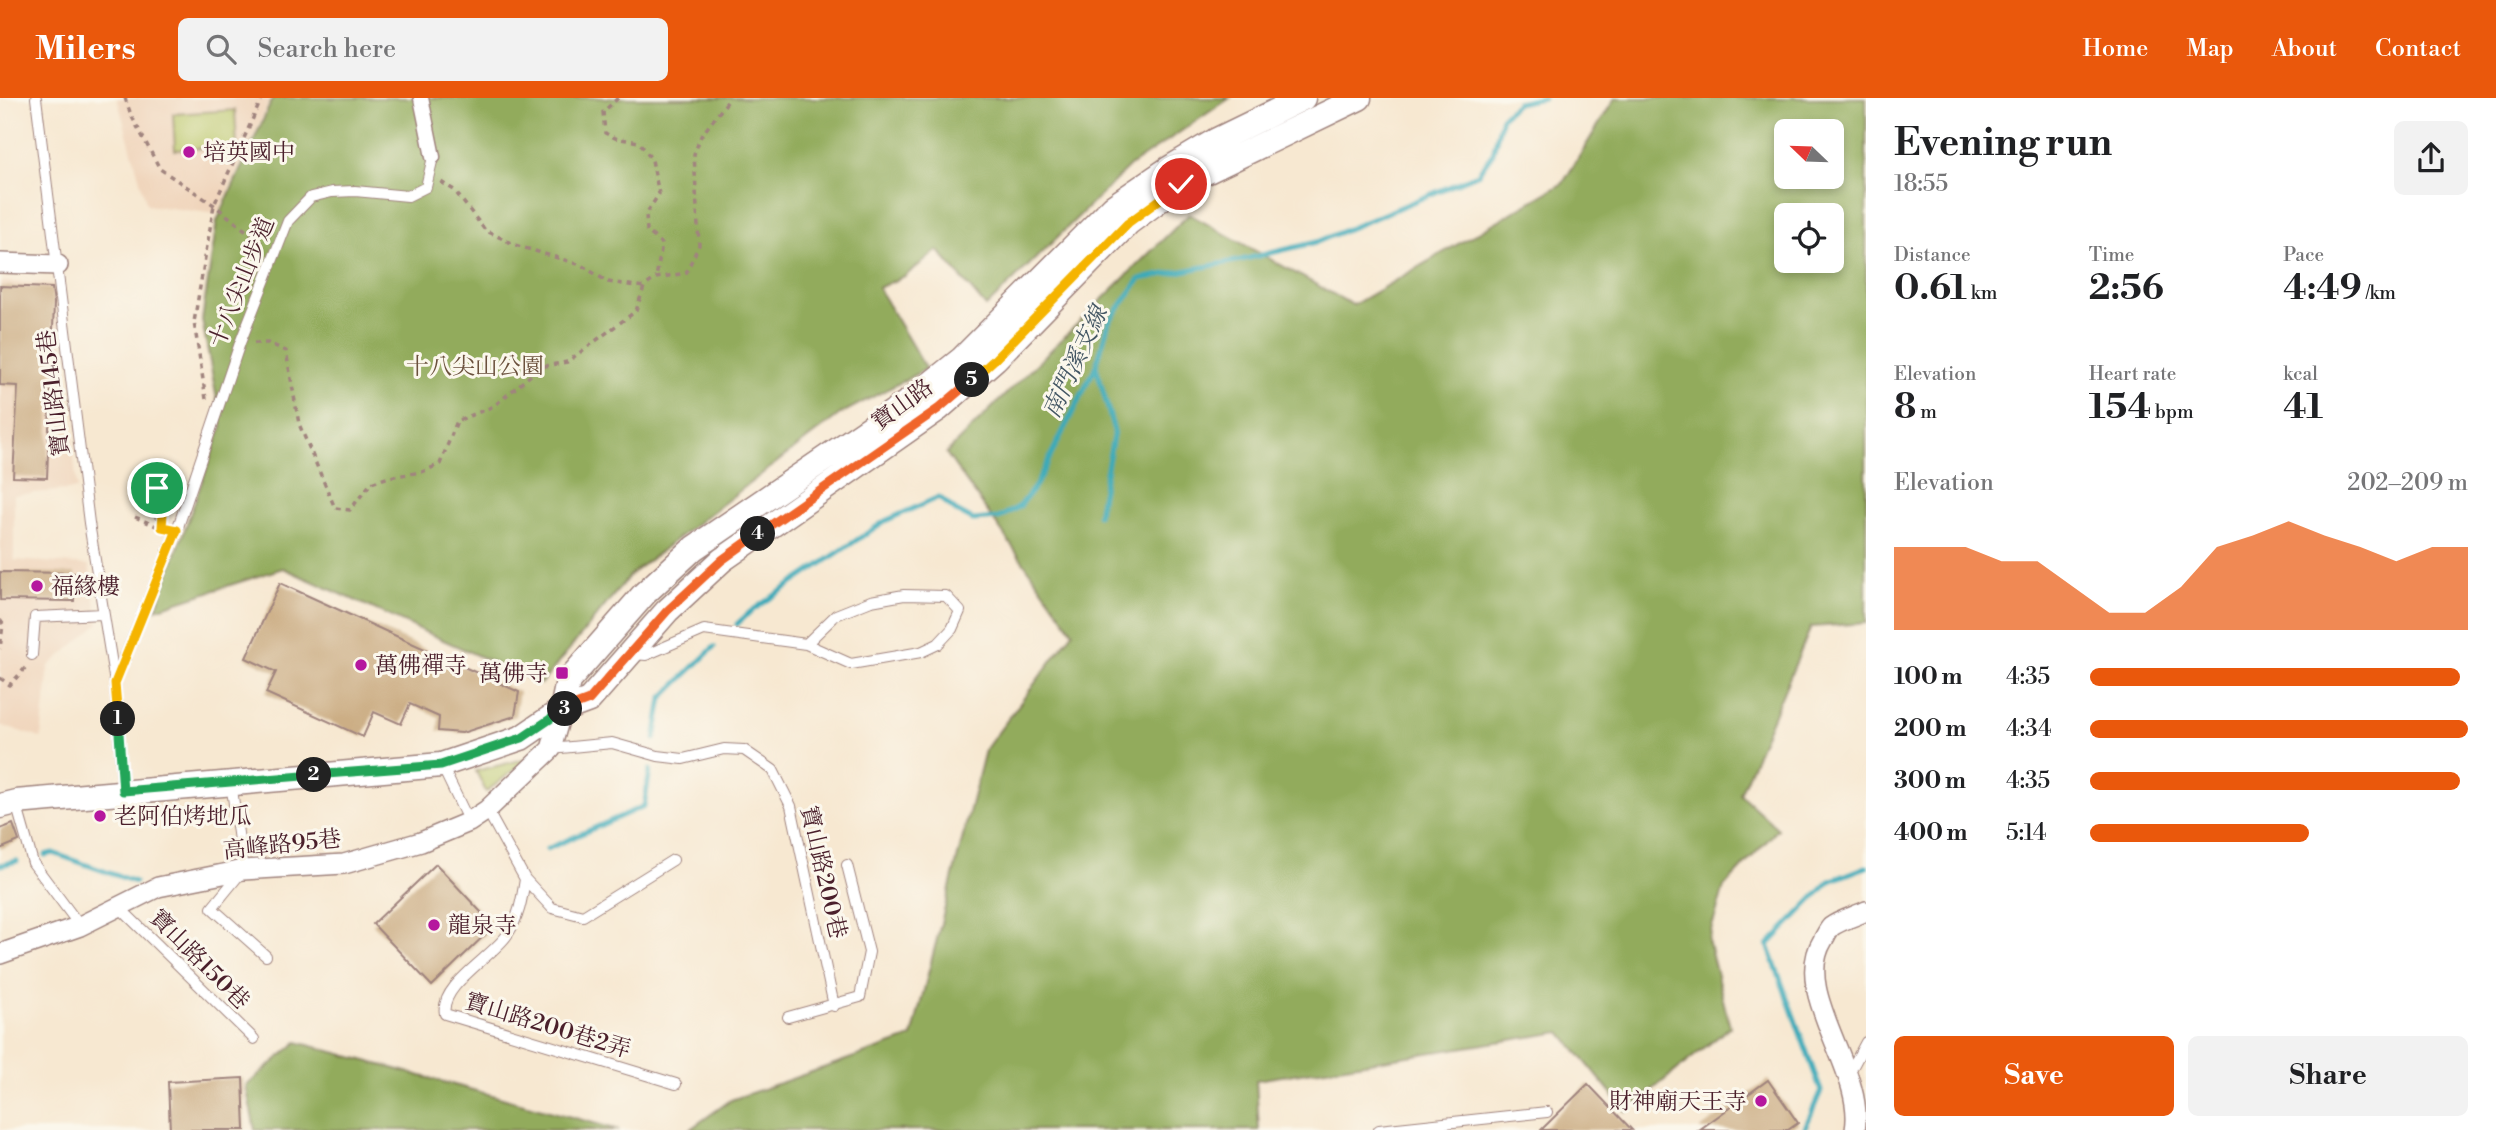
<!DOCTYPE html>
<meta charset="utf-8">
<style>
:root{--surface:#fff;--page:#f2f2f2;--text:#202124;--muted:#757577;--accent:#ea580c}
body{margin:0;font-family:"Libre Bodoni","Noto Serif TC",serif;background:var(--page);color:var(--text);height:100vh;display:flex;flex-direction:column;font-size:26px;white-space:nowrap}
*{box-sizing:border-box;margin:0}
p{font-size:23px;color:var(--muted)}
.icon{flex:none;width:38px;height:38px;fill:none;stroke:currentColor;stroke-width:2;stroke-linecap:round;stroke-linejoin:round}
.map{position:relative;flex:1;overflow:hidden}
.side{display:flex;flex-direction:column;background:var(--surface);width:630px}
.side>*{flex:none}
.needle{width:46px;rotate:293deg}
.buttons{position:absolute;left:1774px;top:21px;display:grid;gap:14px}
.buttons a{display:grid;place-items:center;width:70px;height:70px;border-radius:10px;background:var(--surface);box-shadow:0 4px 10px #0003;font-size:35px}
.pin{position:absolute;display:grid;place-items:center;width:60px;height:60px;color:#fff;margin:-30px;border:4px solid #fff;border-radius:50%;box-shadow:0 2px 7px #0007}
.km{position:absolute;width:35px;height:35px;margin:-18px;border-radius:50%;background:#222;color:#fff;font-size:19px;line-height:35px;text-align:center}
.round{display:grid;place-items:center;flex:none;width:74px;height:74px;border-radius:10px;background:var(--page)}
.summary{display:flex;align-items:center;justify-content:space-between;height:119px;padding:0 28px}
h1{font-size:38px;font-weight:700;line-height:52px}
.metrics{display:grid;grid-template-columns:repeat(3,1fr);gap:10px;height:119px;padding:7px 28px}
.metrics div{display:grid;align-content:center}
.metrics b{font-size:35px;font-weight:700}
.metrics small{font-size:19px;font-weight:400}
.metrics p{font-size:19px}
.chart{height:196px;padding:14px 28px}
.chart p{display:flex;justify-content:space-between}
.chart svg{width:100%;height:126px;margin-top:7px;fill:var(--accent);opacity:.7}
.button{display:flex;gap:14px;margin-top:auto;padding:14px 28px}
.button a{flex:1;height:80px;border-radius:10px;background:var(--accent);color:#fff;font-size:28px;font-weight:700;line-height:80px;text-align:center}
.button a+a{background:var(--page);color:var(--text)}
ul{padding:0 28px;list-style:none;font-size:23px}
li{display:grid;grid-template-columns:112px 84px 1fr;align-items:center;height:52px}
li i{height:18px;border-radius:9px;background:var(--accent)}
header{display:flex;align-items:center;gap:42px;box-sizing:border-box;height:98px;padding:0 35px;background:var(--accent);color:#fff}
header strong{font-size:33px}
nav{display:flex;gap:38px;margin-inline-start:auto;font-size:24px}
.search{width:490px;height:63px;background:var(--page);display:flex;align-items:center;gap:18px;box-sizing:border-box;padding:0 24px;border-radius:10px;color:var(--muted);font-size:26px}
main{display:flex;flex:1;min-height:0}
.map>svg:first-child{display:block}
.built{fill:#f0d5bc}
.green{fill:#b9c668;stroke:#82724a;stroke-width:2}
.forest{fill:#92ab5c;stroke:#6e6544;stroke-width:2;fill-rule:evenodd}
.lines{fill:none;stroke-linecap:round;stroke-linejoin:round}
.stream{stroke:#3baab9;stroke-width:5}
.building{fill:#ccae85}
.service-casing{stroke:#a0847e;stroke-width:12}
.pedestrian-casing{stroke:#a0847e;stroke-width:17}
.minor-casing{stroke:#a0847e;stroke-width:22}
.tertiary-casing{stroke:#a0847e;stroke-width:27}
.path{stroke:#a0847e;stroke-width:3.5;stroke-dasharray:5 5;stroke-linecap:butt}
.service{stroke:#fff;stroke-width:10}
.pedestrian{stroke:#fff;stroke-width:14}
.minor{stroke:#fff;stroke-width:19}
.tertiary{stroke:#fff;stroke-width:24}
.split-1-casing{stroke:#fff;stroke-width:14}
.split-2-casing{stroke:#fff;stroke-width:14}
.split-3-casing{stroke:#fff;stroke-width:14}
.split-4-casing{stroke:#fff;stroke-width:14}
.split-5-casing{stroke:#fff;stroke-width:14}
.split-6-casing{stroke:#fff;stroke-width:14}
.split-1{stroke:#f5b400;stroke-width:9}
.split-2{stroke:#22a559;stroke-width:9}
.split-3{stroke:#22a559;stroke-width:9}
.split-4{stroke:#f0652b;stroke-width:9}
.split-5{stroke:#f0652b;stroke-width:9}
.split-6{stroke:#f5b400;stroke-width:9}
.poi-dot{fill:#b5179e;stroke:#fbf7ec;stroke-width:2.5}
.labels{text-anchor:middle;stroke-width:6;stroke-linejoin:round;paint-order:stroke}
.poi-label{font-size:23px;fill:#4a1f2b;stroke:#fbf7ec;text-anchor:start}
.street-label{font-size:23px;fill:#4a1f2b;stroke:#fbf7ec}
.park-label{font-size:23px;fill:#6b513d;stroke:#fbf7ec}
.water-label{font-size:24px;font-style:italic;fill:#445764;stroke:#fbf7ec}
</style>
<header>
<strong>Milers</strong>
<div class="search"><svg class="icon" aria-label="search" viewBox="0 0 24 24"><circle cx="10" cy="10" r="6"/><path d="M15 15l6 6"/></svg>Search here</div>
<nav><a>Home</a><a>Map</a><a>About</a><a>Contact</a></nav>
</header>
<main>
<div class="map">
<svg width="1866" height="1032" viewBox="0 0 1866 1032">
<rect width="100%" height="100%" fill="#fbf7ec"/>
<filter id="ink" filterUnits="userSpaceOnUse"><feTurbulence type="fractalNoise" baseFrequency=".0143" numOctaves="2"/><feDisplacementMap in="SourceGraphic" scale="14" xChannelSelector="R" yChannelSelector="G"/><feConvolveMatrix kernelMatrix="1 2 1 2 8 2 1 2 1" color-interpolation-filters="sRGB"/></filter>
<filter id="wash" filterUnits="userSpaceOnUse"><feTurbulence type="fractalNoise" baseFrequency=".00686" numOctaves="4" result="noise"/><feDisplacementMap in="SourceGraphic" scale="28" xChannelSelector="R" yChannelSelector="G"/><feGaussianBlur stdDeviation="1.57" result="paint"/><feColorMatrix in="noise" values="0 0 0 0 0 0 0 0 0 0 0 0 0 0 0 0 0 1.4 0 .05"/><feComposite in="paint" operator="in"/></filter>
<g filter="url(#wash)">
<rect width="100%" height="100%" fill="#f7e8d1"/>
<!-- built -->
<path class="built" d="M117 0H271L217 116 147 107Z
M0 184 57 186 77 391 14 397V462L89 467 99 525 49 568 41 640 0 627Z"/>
<!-- green -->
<path class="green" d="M235 12 237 48 175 52 173 16Z
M529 660 486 694 476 673Z"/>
<!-- forest -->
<path class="forest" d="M273 0H1230L1130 68 986 209 938 152 905 178 878 190 926 271 840 316 631 476 541 586 283 470 156 511 222 328 202 222 217 123Z
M1615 0H1866V525L1811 529 1740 696 1778 731 1724 789 1708 842 1730 929 1626 1013 1561 934 1256 982 1259 1032H689L731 1002 912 939 985 652 1073 534 946 355 1189 116 1353 207 1563 85ZM1787 33H1832V79H1787ZM1787 117H1832V163H1787Z
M297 944 619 1032H255L246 988Z"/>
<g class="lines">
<!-- stream -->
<path class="stream" d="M1096 268 1114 333 1098 417
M737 526 750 514 885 423 939 399 956 413 973 422 999 420 1020 408 1036 387 1096 268 1109 224 1140 181 1241 162 1317 144 1477 77 1493 55 1502 19 1517 5 1543 0
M655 641 662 600 714 549
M547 751 644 708 650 672
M45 757 53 755 135 784
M0 767 17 763
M1804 1032 1821 993 1768 847 1830 783 1866 769"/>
</g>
<g id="blocks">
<!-- building -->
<path class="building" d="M0 188 52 190 54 205 47 380 13 379 18 288 0 287Z
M0 474 75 475 74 503 0 502Z
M280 485 519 594 515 618 462 635 438 633 439 619 410 606 401 626 374 614 363 639 266 595 276 574 246 560Z
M13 726 19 743 0 751V731Z
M436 766 494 828 432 888 373 826Z
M243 980 245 1032H170L168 984Z
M1768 982 1798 1025 1788 1032H1699Z
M1588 986 1632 1032H1541Z"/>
</g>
</g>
<g filter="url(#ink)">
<use href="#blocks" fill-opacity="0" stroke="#a0847e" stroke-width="2"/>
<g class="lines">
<!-- service casing -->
<g class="service-casing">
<path id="service" d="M36 0 89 425 115 585 123 693
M634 556 646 557 704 532 806 546 851 566 921 554 938 546 952 531 960 513 946 498 904 497 871 503 836 517 806 546
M32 557 35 519 103 516
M115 584 177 432 240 245 288 123 311 99 332 94 355 93 408 98 426 89 433 59
M551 651 612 645 658 658 683 661 724 651 744 652 773 672 791 708 834 908
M442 668 469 724
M231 684 243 772 212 810 266 858
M16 705 33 765 80 828
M487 712 525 781 552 810 583 818 673 762
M525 781C522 801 519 820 507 837 492 859 439 888 445 916L676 986
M119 809 254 941
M788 919 860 899 869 854 847 767
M1852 970 1866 944
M1379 1032 1547 1014"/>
</g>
<!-- pedestrian casing -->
<g class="pedestrian-casing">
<path id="pedestrian" d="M421 0 433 59"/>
</g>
<!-- minor casing -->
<g class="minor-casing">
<path id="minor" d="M0 165 58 167
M0 856 80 828 158 789 243 772 344 766 421 744 469 724 487 712 551 651 562 612
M1855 1032C1866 972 1790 895 1823 842 1825 839 1828 832 1831 829 1840 822 1856 818 1866 813"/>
</g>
<!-- tertiary casing -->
<g class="tertiary-casing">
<path id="tertiary" d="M562 612 568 583 645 495 694 450 908 304 962 261 1113 109 1170 70 1215 43 1303 0
M0 708 16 704 441 667 521 640 562 612 589 602 667 513 722 462 938 311 995 261 1128 125 1181 86 1359 0"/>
</g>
<!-- path -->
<path class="path" d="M125 0 131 17 160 71 214 107 264 147
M618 0 603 14 605 35 615 40 639 44 652 62 659 96 646 116 647 133 662 146 656 180
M441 84 454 92 485 132 515 147 581 167 608 184 644 189
M254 245H268L286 253 299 326 335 410 350 412 371 385 389 379 422 374 440 366 457 323 494 308 538 271 545 268 567 264 636 213 644 189 656 180 686 175 699 147 694 56 701 38 730 0
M206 301 194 224 214 107 262 0
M135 419 156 428 157 390 165 389 162 429H165
M0 522 3 526 0 551
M0 580 10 587 26 569"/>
<!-- service -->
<use href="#service" class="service"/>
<!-- pedestrian -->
<use href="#pedestrian" class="pedestrian"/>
<!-- minor -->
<use href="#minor" class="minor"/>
<!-- tertiary -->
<use href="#tertiary" class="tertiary"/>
</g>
</g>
<g class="lines" filter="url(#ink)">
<!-- split-1 casing -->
<g class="split-1-casing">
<path id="split-1" d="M118 621 115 585 177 432 162 429 165 389 157 390"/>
</g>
<!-- split-2 casing -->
<g class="split-2-casing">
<path id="split-2" d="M118 621 123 693 314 677"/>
</g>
<!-- split-3 casing -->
<g class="split-3-casing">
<path id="split-3" d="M314 677 441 667 522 640 565 611"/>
</g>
<!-- split-4 casing -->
<g class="split-4-casing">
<path id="split-4" d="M565 611 589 602 667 513 722 462 758 436"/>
</g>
<!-- split-5 casing -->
<g class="split-5-casing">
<path id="split-5" d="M758 436 938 311 972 282"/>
</g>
<!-- split-6 casing -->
<g class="split-6-casing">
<path id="split-6" d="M972 282 995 261 1128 125 1181 86"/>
</g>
<!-- split-1 -->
<use href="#split-1" class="split-1"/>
<!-- split-2 -->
<use href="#split-2" class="split-2"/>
<!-- split-3 -->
<use href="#split-3" class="split-3"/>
<!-- split-4 -->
<use href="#split-4" class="split-4"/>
<!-- split-5 -->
<use href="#split-5" class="split-5"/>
<!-- split-6 -->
<use href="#split-6" class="split-6"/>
</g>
<!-- markers -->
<g class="poi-dot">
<circle cx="189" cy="54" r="7"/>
<circle cx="37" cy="488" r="7"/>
<circle cx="361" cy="567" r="7"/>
<rect x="555" y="568" width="14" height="14" rx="3.5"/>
<circle cx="100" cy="718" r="7"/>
<circle cx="434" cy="827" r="7"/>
<circle cx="1761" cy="1003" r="7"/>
</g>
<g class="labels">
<!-- poi labels -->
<g class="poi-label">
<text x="203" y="62">培英國中</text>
<text x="51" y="496">福緣樓</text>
<text x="375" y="575">萬佛禪寺</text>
<text x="548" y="583" text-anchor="end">萬佛寺</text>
<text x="114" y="726">老阿伯烤地瓜</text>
<text x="448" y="835">龍泉寺</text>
<text x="1747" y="1011" text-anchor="end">財神廟天王寺</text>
</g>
<!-- street labels -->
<g class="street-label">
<text transform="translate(241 184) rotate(-68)" y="8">十八尖山步道</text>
<text transform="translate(53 295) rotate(-97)" y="8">寶山路145巷</text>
<text transform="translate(902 306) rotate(-36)" y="8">寶山路</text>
<text transform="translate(282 746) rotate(-6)" y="8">高峰路95巷</text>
<text transform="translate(824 774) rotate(77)" y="8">寶山路200巷</text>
<text transform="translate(200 861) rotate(45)" y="8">寶山路150巷</text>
<text transform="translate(548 927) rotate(17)" y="8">寶山路200巷2弄</text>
</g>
<!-- park labels -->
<g class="park-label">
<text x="475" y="276">十八尖山公園</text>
</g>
<!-- water labels -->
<g class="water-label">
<text transform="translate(1075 264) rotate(-65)" y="8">南門溪支線</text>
</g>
</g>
</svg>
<div class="buttons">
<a><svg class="needle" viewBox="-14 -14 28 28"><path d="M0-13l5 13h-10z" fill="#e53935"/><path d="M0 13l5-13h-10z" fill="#757577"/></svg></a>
<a><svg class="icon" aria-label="locate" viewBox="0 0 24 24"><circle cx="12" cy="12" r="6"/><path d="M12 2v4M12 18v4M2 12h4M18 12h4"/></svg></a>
</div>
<div class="pin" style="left:157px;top:390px;background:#1e9e55"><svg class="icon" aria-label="arrive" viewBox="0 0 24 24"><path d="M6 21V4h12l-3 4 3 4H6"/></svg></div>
<div class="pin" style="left:1181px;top:86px;background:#d93025"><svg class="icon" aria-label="check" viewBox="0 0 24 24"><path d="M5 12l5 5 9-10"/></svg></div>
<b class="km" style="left:118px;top:621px">1</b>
<b class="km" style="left:314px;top:677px">2</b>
<b class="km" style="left:565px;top:611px">3</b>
<b class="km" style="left:758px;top:436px">4</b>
<b class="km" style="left:972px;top:282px">5</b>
</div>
<section class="side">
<div class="summary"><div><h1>Evening run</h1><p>18:55</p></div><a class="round"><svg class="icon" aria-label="share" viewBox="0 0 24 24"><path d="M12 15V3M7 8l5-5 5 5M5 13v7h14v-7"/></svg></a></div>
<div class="metrics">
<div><p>Distance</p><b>0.61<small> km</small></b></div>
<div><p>Time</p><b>2:56</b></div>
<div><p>Pace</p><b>4:49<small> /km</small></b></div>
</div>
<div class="metrics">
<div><p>Elevation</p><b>8<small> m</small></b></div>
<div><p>Heart rate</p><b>154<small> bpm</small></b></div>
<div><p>kcal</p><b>41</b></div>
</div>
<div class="chart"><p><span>Elevation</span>202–209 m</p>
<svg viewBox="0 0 160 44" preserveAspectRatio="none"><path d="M0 44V15L10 15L20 15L30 20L40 20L50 29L60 38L70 38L80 29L90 15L100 11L110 6L120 11L130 15L140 20L150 15L160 15V44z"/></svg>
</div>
<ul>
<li><b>100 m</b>4:35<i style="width:98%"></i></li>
<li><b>200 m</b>4:34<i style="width:100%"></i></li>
<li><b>300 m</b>4:35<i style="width:98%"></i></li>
<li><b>400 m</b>5:14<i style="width:58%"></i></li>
</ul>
<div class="button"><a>Save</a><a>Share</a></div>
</section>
</main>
